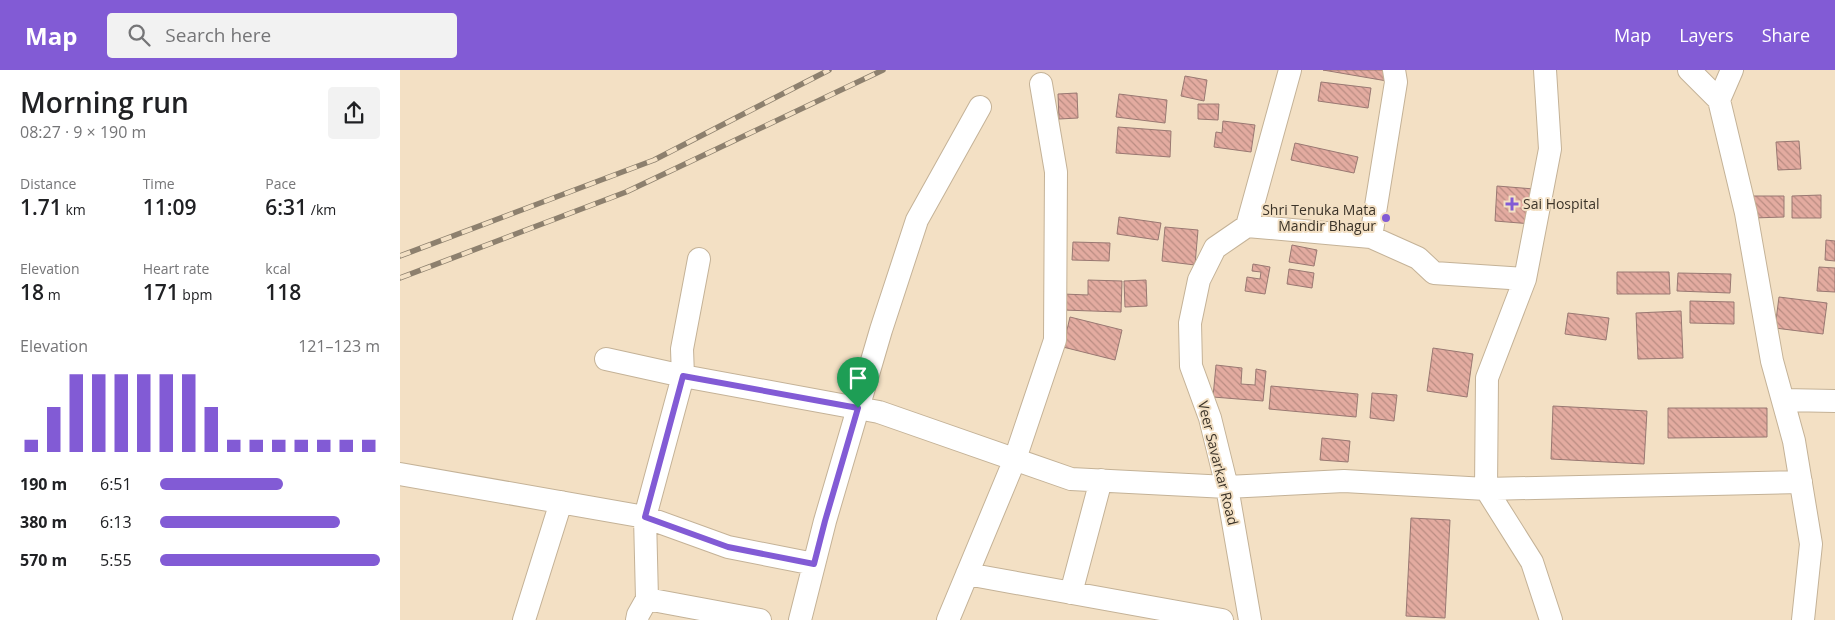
<!DOCTYPE html>
<meta charset="utf-8">
<style>
:root{--surface:#fff;--page:#f2f2f2;--text:#202124;--muted:#757577;--accent:#825bd5}
body{margin:0;font-family:"Open Sans",sans-serif;background:var(--page);color:var(--text);height:100vh;display:flex;flex-direction:column;font-size:19px;white-space:nowrap}
*{box-sizing:border-box;margin:0}
p{font-size:16px;color:var(--muted)}
.icon{flex:none;width:28px;height:28px;fill:none;stroke:currentColor;stroke-width:2;stroke-linecap:round;stroke-linejoin:round}
.map{position:relative;flex:1;overflow:hidden}
.drawer{display:flex;flex-direction:column;background:var(--surface);width:400px}
.drawer>*{flex:none}
.pin{position:absolute;display:grid;place-items:center;width:42px;height:42px;color:#fff;margin:-51px -21px;border-radius:50% 50% 50% 0;rotate:-45deg;box-shadow:0 0 5px #0007}
.pin .icon{rotate:45deg}
.round{display:grid;place-items:center;flex:none;width:52px;height:52px;border-radius:5px;background:var(--page)}
.head{display:flex;align-items:center;justify-content:space-between;height:85px;padding:0 20px}
h1{font-size:28px;font-weight:600;line-height:38px}
.figures{display:grid;grid-template-columns:repeat(3,1fr);gap:8px;height:85px;padding:5px 20px}
.figures div{display:grid;align-content:center}
.figures b{font-size:21px;font-weight:600}
.figures small{font-size:14px;font-weight:400}
.figures p{font-size:14px}
.chart{height:140px;padding:10px 20px}
.chart p{display:flex;justify-content:space-between}
.chart svg{width:100%;height:90px;margin-top:5px;stroke:var(--accent);stroke-width:6}
ul{padding:0 20px;list-style:none;font-size:16px}
li{display:grid;grid-template-columns:80px 60px 1fr;align-items:center;height:38px}
li i{height:12px;border-radius:6px;background:var(--accent)}
header{display:flex;align-items:center;gap:30px;box-sizing:border-box;height:70px;padding:0 25px;background:var(--accent);color:#fff}
header strong{font-size:24px}
nav{display:flex;gap:28px;margin-inline-start:auto;font-size:18px}
.search{width:350px;height:45px;background:var(--page);display:flex;align-items:center;gap:12px;box-sizing:border-box;padding:0 18px;border-radius:5px;color:var(--muted);font-size:19px}
main{display:flex;flex:1;min-height:0}
.map>svg:first-child{display:block}
.building{fill:url(#building-back-hatch);stroke:#997872}
.lines{fill:none;stroke-linecap:round;stroke-linejoin:round}
.minor-casing{stroke:#c4b297;stroke-width:24}
.minor{stroke:#fff;stroke-width:22}
.rail-casing{stroke:#8d806e;stroke-width:5.5}
.rail{stroke:#f3e0c4;stroke-width:4;stroke-dasharray:11;stroke-linecap:butt}
.route-casing{stroke:#fff;stroke-width:10}
.route{stroke:#825bd5;stroke-width:6}
.poi-dot{fill:#825bd5;stroke:#f3e0c4;stroke-width:2}
.labels{text-anchor:middle;stroke-width:4;stroke-linejoin:round;paint-order:stroke}
.poi-label{font-size:14px;fill:#3c3429;stroke:#f3e0c4;text-anchor:start}
.street-label{font-size:14px;fill:#3c3429;stroke:#f3e0c4}
</style>
<header>
<strong>Map</strong>
<div class="search"><svg class="icon" aria-label="search" viewBox="0 0 24 24"><circle cx="10" cy="10" r="6"/><path d="M15 15l6 6"/></svg>Search here</div>
<nav><a>Map</a><a>Layers</a><a>Share</a></nav>
</header>
<main>
<section class="drawer">
<div class="head"><div><h1>Morning run</h1><p>08:27 · 9 × 190 m</p></div><a class="round"><svg class="icon" aria-label="share" viewBox="0 0 24 24"><path d="M12 15V3M7 8l5-5 5 5M5 13v7h14v-7"/></svg></a></div>
<div class="figures">
<div><p>Distance</p><b>1.71<small> km</small></b></div>
<div><p>Time</p><b>11:09</b></div>
<div><p>Pace</p><b>6:31<small> /km</small></b></div>
</div>
<div class="figures">
<div><p>Elevation</p><b>18<small> m</small></b></div>
<div><p>Heart rate</p><b>171<small> bpm</small></b></div>
<div><p>kcal</p><b>118</b></div>
</div>
<div class="chart"><p><span>Elevation</span>121–123 m</p>
<svg viewBox="0 0 160 44" preserveAspectRatio="none"><path d="M5 44V38M15 44V22M25 44V6M35 44V6M45 44V6M55 44V6M65 44V6M75 44V6M85 44V22M95 44V38M105 44V38M115 44V38M125 44V38M135 44V38M145 44V38M155 44V38"/></svg>
</div>
<ul>
<li><b>190 m</b>6:51<i style="width:56%"></i></li>
<li><b>380 m</b>6:13<i style="width:82%"></i></li>
<li><b>570 m</b>5:55<i style="width:100%"></i></li>
</ul>
</section>
<div class="map">
<svg width="1435" height="550" viewBox="0 0 1435 550">
<defs>
<pattern id="building-back-hatch" width="6" height="6" patternUnits="userSpaceOnUse" patternTransform="scale(1.25)"><rect width="6" height="6" fill="#e3aba0"/><path d="M-1 5l2 2M0 0l6 6M5-1l2 2" fill="none" stroke="#b98c82"/></pattern>
</defs>
<rect width="100%" height="100%" fill="#f3e0c4"/>
<!-- building -->
<path class="building" d="M923 0H989L987 11Z
M785 6 807 10 804 31 781 26Z
M921 12 971 18 968 38 918 31Z
M677 23 678 48 659 49 658 24Z
M719 24 767 30 765 53 716 47Z
M798 34H819L818 50 798 49Z
M823 51 855 55 851 82 814 77 816 62 822 63Z
M718 57 771 61 770 87 716 83Z
M1399 71 1401 99 1378 100 1376 72Z
M895 73 958 87 954 103 891 90Z
M1097 116 1134 119 1132 154 1095 151Z
M1421 125V148H1392V126Z
M1353 126H1384V147L1353 148Z
M719 147 761 153 758 170 717 164Z
M765 157 798 160 795 195 762 191Z
M1426 170 1435 171V191L1425 190Z
M673 172 710 173 709 191 672 190Z
M892 175 917 180 914 196 889 192Z
M853 194 870 197 865 224 845 221 847 207 860 209 861 202 852 201Z
M1419 197 1435 198V222L1417 221Z
M889 199 914 203 912 218 887 214Z
M1217 202H1269L1270 224H1217Z
M1278 203 1331 204 1330 223 1277 221Z
M688 210 722 211 721 242 663 240V224L688 225Z
M746 210 747 236 725 237 724 211Z
M1379 227 1427 233 1423 264 1375 258Z
M1290 231 1334 232V254L1290 253Z
M1281 241 1283 288 1238 289 1236 243Z
M1168 243 1209 248 1206 270 1165 264Z
M670 247 722 260 715 290 663 277Z
M1033 278 1073 284 1067 327 1027 321Z
M816 295 842 298 841 314 855 315 856 299 866 301 863 331 813 327Z
M871 316 958 324 956 347 869 339Z
M972 323 997 325 994 351 970 348Z
M1153 336 1247 341 1244 394 1151 389Z
M1268 338H1367V367L1268 368Z
M922 368 950 371 948 392 920 390Z
M1011 448 1050 450 1045 548 1006 546Z"/>
<g class="lines">
<!-- minor casing -->
<g class="minor-casing">
<path id="minor" d="M1145 0 1150 79 1125 209 1087 308 1086 419 1132 492 1151 550
M1289 0 1319 30 1346 143 1372 291 1394 371 1411 474 1403 550
M1319 30 1332 0
M847 156 890 0
M971 167 996 12 994 0
M206 289 283 306 479 342 671 409 827 417 944 411 1086 419 1401 412
M1383 330 1435 331
M0 404 245 447 283 306 282 279 299 189
M567 504 822 550
M671 523 701 410
M247 529 360 550
M124 550 161 432
M237 550 238 545 247 529 245 447 328 477 414 494
M400 550 425 451 481 260 517 150 580 37
M548 550 615 389 655 270 656 102 641 14
M850 550 827 417 810 348 791 296 790 253 799 210 815 178 847 156 971 167 1018 188 1034 203 1125 209"/>
</g>
<!-- minor -->
<use href="#minor" class="minor"/>
<!-- rail casing -->
<g class="rail-casing">
<path id="rail" d="M0 186 254 90 429 0
M0 208 226 122 483 0"/>
</g>
<!-- rail -->
<use href="#rail" class="rail"/>
</g>
<g class="lines">
<!-- route casing -->
<g class="route-casing">
<path id="route" d="M283 306 458 338 425 451 414 494 328 477 245 447Z"/>
</g>
<!-- route -->
<use href="#route" class="route"/>
</g>
<!-- markers -->
<g class="poi-dot">
<path d="M1109.5 126.5h5v5h5v5h-5v5h-5v-5h-5v-5h5z"/>
<circle cx="986" cy="148" r="5"/>
</g>
<g class="labels">
<!-- poi labels -->
<g class="poi-label">
<text x="1123" y="139">Sai Hospital</text>
<text x="976" y="145" text-anchor="end">Shri Tenuka Mata<tspan x="976" dy="16">Mandir Bhagur</tspan></text>
</g>
<!-- street labels -->
<g class="street-label">
<text transform="translate(818 393) rotate(76)" y="5">Veer Savarkar Road</text>
</g>
</g>
</svg>
<div class="pin" style="left:458px;top:338px;background:#1e9e55"><svg class="icon" aria-label="arrive" viewBox="0 0 24 24"><path d="M6 21V4h12l-3 4 3 4H6"/></svg></div>
</div>
</main>
